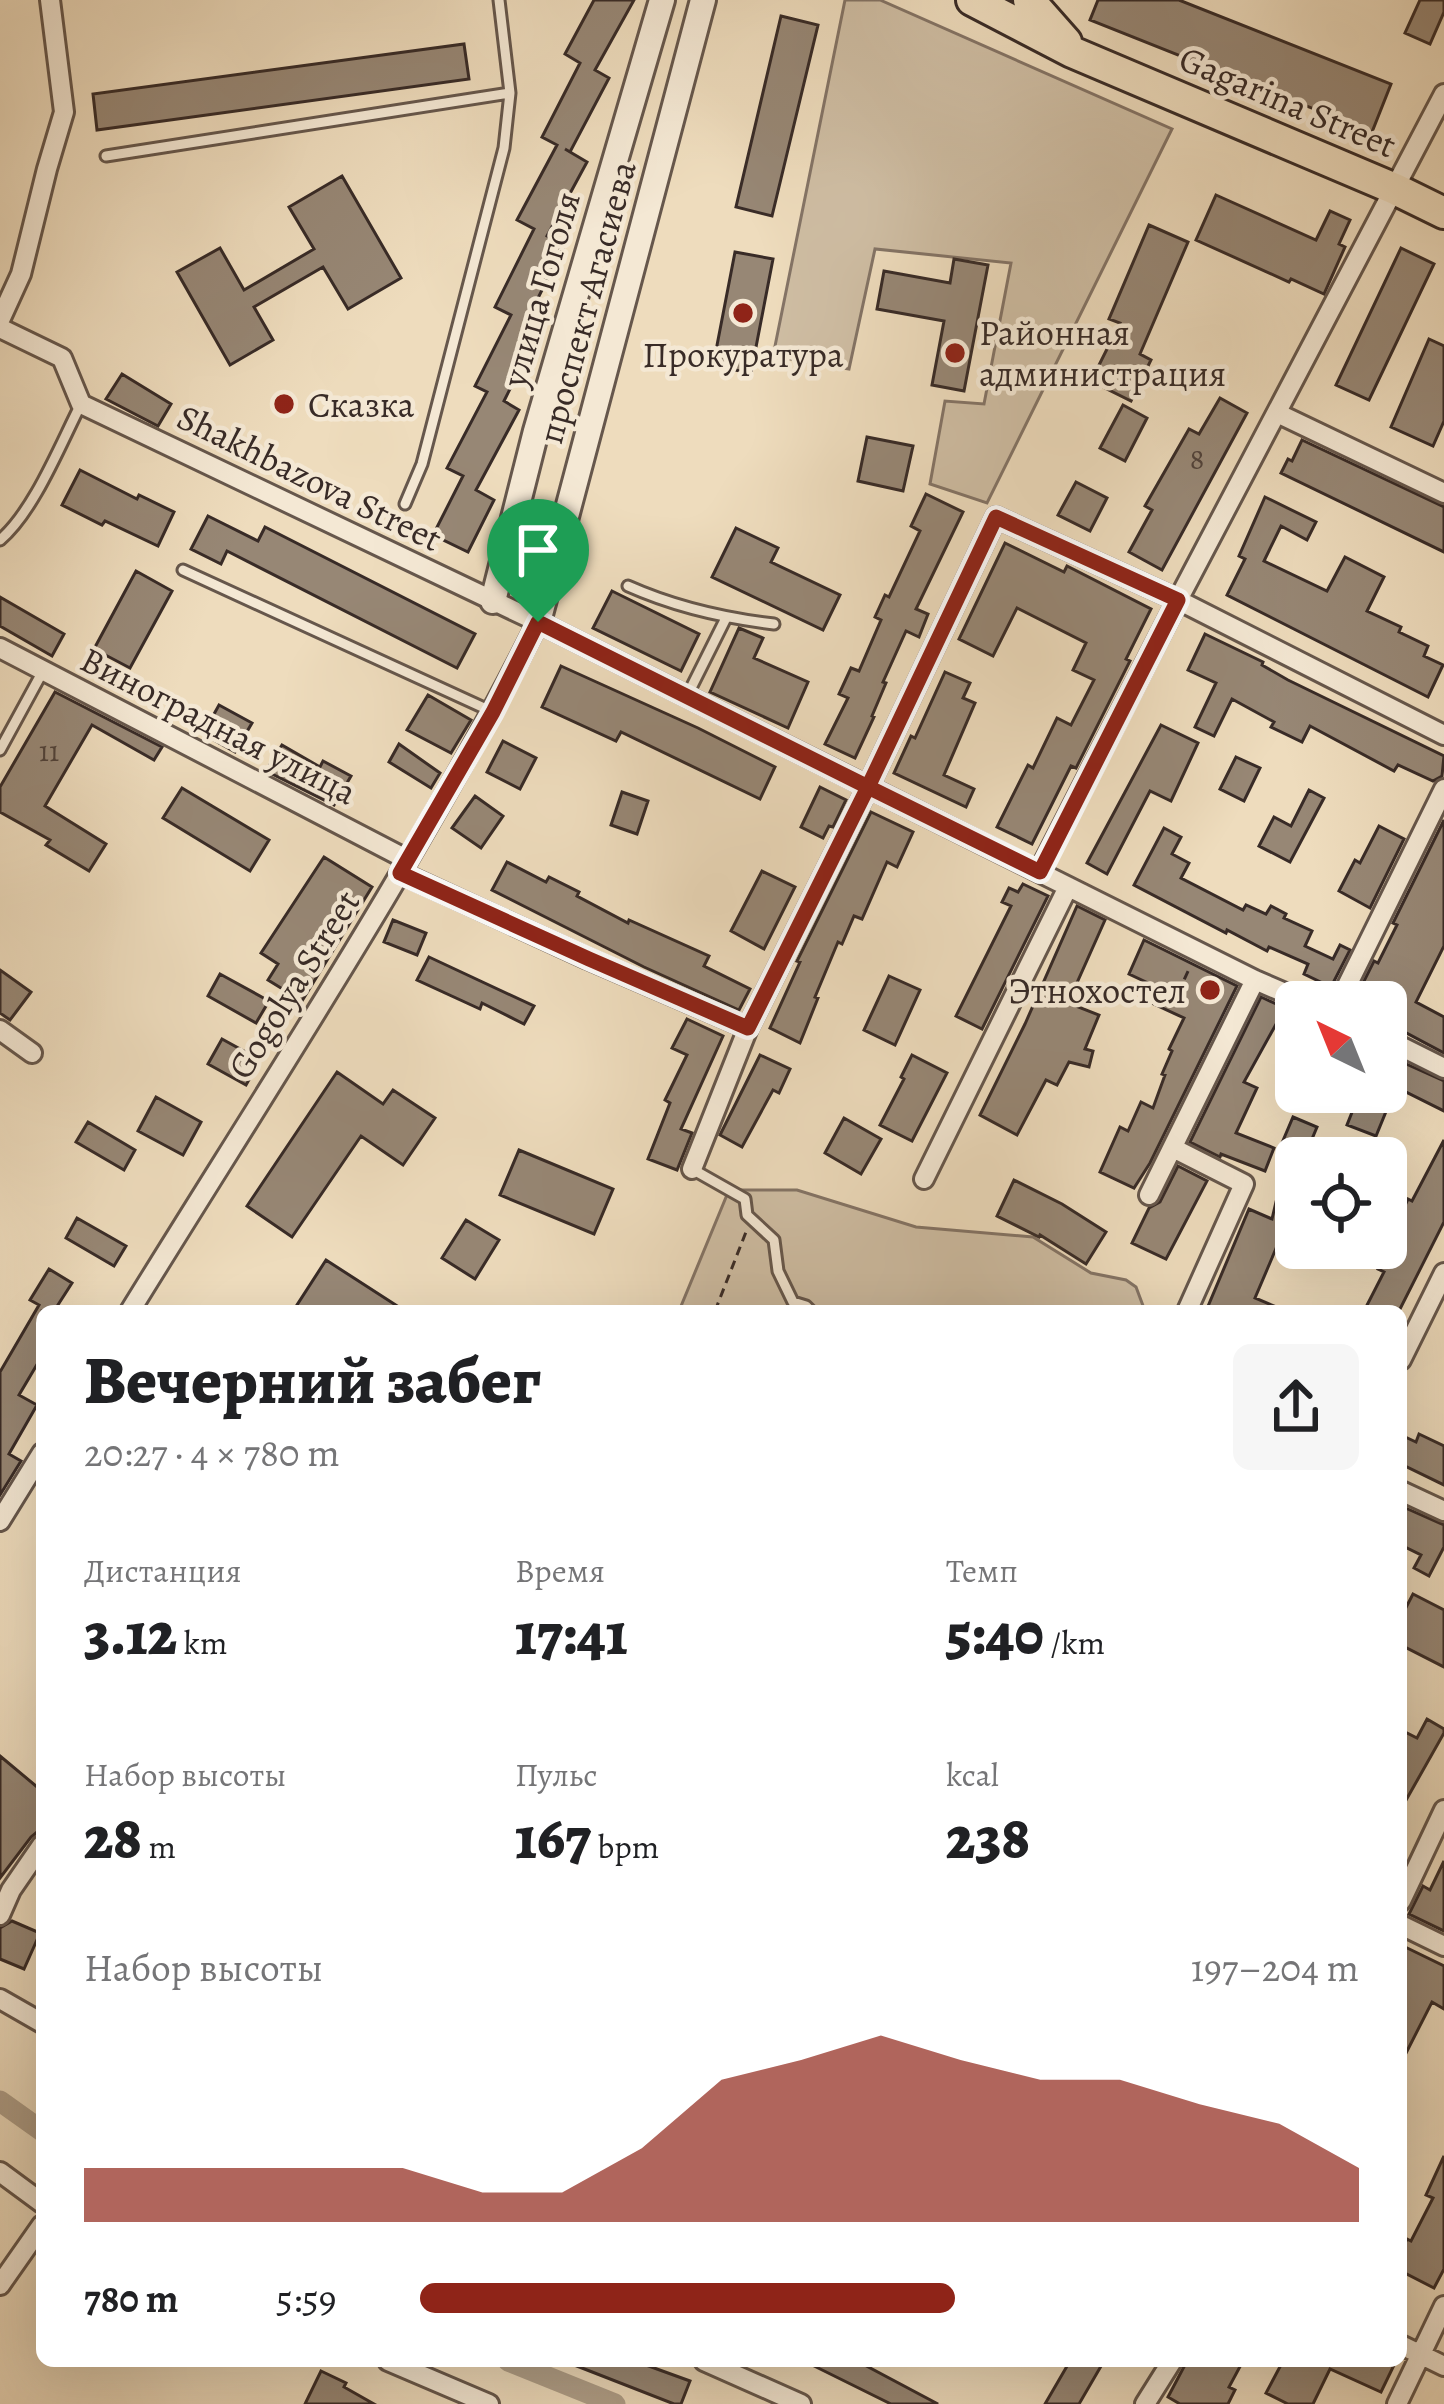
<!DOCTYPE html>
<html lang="ru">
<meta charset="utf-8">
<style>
:root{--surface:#fff;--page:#f6f6f6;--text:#202124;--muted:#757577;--accent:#8f2418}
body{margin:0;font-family:Alegreya,serif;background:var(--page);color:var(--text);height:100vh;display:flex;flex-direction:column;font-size:45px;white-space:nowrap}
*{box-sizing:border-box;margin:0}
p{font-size:39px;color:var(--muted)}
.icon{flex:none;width:66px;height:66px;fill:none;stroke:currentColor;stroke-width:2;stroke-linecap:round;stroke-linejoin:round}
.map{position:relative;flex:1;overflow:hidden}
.sheet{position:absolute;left:36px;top:1305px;width:1371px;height:1062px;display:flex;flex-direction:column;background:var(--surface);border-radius:18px;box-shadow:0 12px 48px #0002}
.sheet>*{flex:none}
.needle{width:78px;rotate:317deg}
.fabs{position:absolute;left:1275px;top:981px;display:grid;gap:24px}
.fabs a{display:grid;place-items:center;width:132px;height:132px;border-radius:18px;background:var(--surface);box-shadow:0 12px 48px #0002;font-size:60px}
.pin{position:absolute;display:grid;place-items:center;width:102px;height:102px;color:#fff;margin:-123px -51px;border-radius:50% 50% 50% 0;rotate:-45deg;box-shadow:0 0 12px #0007}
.pin .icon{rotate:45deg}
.round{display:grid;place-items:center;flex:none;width:126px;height:126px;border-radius:18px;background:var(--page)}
.overview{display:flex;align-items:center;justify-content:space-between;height:204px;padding:0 48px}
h1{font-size:66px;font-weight:800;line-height:90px}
.stats{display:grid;grid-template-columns:repeat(3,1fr);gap:18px;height:204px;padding:12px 48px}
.stats div{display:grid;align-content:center}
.stats b{font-size:60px;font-weight:800}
.stats small{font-size:33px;font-weight:400}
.stats p{font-size:33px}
.chart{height:336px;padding:24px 48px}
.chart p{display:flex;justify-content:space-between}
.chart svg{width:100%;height:216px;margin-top:12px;fill:var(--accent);opacity:.7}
ul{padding:0 48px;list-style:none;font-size:39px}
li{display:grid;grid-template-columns:192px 144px 1fr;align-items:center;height:90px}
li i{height:30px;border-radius:15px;background:var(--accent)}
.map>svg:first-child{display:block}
.green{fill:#cfbea4;stroke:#847466;stroke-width:3}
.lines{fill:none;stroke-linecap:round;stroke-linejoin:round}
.canal{stroke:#b0a08a;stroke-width:21}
.building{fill:#978775;stroke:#382b27;stroke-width:3}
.service-casing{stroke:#66574c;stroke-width:15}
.minor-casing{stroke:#66574c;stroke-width:24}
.tertiary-casing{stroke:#66574c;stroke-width:30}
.primary-casing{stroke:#382b27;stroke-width:36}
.path{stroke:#382b27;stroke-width:3;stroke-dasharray:9 6;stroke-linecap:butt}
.service{stroke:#f4e8d4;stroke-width:9}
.minor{stroke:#f4e8d4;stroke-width:18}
.tertiary{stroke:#f4e8d4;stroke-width:24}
.primary{stroke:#eedcbd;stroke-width:30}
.route-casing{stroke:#fff;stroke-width:24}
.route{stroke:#8f2418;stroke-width:15}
.poi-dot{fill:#8f2418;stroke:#f4e8d4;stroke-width:4.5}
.labels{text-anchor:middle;stroke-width:9;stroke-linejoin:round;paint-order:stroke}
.number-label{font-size:30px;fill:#50423a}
.street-label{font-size:36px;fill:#382b27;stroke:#f4e8d4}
.poi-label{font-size:36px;fill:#382b27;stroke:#f4e8d4;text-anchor:start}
</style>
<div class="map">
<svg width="1444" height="2404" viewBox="0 0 1444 2404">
<rect width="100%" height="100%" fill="#eedcbd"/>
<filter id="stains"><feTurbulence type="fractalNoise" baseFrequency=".00167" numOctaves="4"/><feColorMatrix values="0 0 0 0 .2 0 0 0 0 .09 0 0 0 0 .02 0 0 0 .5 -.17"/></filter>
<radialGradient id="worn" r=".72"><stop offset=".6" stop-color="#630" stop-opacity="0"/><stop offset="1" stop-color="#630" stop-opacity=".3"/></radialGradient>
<!-- green -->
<path class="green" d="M845 0H880L1172 129 987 503 930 484 945 401 984 404 1011 263 875 249 849 369 773 356Z
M729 1190H797L916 1227 1033 1237 1091 1273 1126 1280 1136 1287 1145 1311H679Z"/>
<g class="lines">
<!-- canal -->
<path class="canal" d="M0 2101 42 2131
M508 2361 615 2404"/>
</g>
<!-- building -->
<path class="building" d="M594 0H634L595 70 609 78 570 152 565 149 587 162 547 236 564 246 526 322 540 329 504 401 519 410 476 490 494 500 468 552 433 535 463 476 447 468 487 392 475 386 511 315 495 307 534 229 517 220 557 145 542 137 580 63 565 54Z
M1098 0H1179L1391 84 1372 132 1090 20Z
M1420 0H1444V12L1430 44 1405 33Z
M781 16 818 25 772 216 736 207Z
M464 44 469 79 97 130 93 94Z
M342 176 401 278 348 309 323 267 254 307 273 340 230 365 177 272 220 248 244 290 314 249 289 207Z
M1216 195 1316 240 1330 211 1350 220 1339 244 1345 247 1324 294 1291 279 1289 282 1196 240Z
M1149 225 1188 242 1140 354 1151 360 1131 401 1091 381 1120 323 1109 319Z
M1401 248 1434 264 1369 400 1336 385Z
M735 252 773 259 751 373 713 366Z
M954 259 988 265 964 391 932 385 944 321 877 309 884 271 950 283Z
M1429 339 1444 346V421L1433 446 1391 427Z
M122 374 171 404 158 426 106 399Z
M1220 398 1247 413 1162 570 1129 552 1152 510 1145 506 1189 429 1199 434Z
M1123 405 1147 418 1125 461 1100 448Z
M867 437 913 446 903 491 858 481Z
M1302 440 1444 507V552L1281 473 1288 459 1292 461Z
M80 470 137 499 139 495 174 512 158 546 105 521 102 525 62 505Z
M1076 482 1107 498 1090 531 1058 515Z
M926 494 963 512 916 609 928 614 919 637 906 631 883 682 886 683 872 716 874 717 855 758 825 744 848 698 839 694 851 668 859 671 881 620 875 617 885 595 889 597 920 531 911 526Z
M1265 497 1316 522 1307 540 1281 526 1264 561 1327 591 1345 557 1384 577 1367 611 1401 627 1399 632 1428 646 1424 656 1443 665 1428 697 1227 595 1245 559 1239 556Z
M208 516 258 541 265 527 475 634 457 668 227 551 221 564 191 549Z
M736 528 778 548 771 562 840 595 823 630 712 577Z
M1005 543 1064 572 1067 566 1151 609 1126 659 1130 661 1076 768 1071 766 1032 844 997 827 1028 765 1033 768 1057 718 1071 725 1094 680 1073 670 1086 643 1017 608 993 656 959 639Z
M136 571 172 591 130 668 94 649Z
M612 591 699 634 681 671 593 628Z
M0 597 64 634 52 656 0 626Z
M739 628 763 638 754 658 808 682 788 728 710 692Z
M1205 634 1263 662 1262 665 1288 680 1444 756 1442 776 1433 781 1398 765 1394 771 1310 726 1302 742 1271 727 1274 722 1232 699 1214 736 1195 727 1216 683 1188 670Z
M561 666 698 728 775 767 760 799 621 732 616 741 542 707Z
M945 672 970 683 963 698 975 703 944 775 974 789 966 807 894 773 911 736 915 738Z
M55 692 162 747 154 760 92 725 45 806 106 844 89 871 46 845 50 840 0 812V787Z
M428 695 471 720 451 753 407 730Z
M219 705 252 723 235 752 203 734Z
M1161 725 1198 743 1171 801 1150 791 1107 874 1087 863Z
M503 741 536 758 520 789 487 772Z
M399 744 440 773 431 788 389 762Z
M282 745 320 767 323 761 351 776 334 805 266 771Z
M1236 757 1260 768 1244 801 1220 789Z
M820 787 846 800 833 827 829 826 823 838 801 827Z
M182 788 269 840 250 871 163 818Z
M1309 790 1324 798 1290 862 1259 846 1274 817 1291 826Z
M622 792 648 801 637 834 611 825Z
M475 796 503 816 481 848 452 828Z
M871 812 913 832 897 867 887 862 862 919 854 916 842 944 838 942 815 997 818 998 800 1043 770 1028 800 962 797 961Z
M1444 820V946L1416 1002 1444 1017V1053L1386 1022V1002H1362L1355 999 1374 961 1378 963 1397 925 1393 923Z
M1379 826 1404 839 1370 908 1339 891 1355 860 1360 863Z
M1164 828 1181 837 1172 854 1189 863 1181 878 1243 910 1246 905 1266 914 1271 906 1286 914 1284 918 1312 931 1305 946 1333 959 1340 945 1350 950 1331 987 1304 974 1308 964 1269 947 1267 951 1227 930 1226 933 1134 885Z
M324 857 372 887 302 1001 268 980 278 964 261 953Z
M507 862 546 882 549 877 579 892 577 896 628 923 629 920 709 956 704 966 750 989 739 1010 644 967 492 890Z
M762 871 795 887 764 949 731 931Z
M1023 884 1048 896 982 1029 956 1016 1011 906 1002 902 1009 888 1018 892Z
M1077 906 1105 920 1068 1003 1099 1015 1085 1049 1093 1051 1089 1067 1069 1062 1057 1085 1046 1080 1017 1135 980 1115 1025 1024Z
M393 920 426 933 417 955 384 942Z
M1144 940 1237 986 1150 1163 1134 1188 1100 1172 1120 1127 1128 1131 1141 1102 1153 1108 1165 1075 1162 1074 1172 1051 1169 1049 1184 1018 1143 999 1150 984 1129 974Z
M429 957 534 1006 524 1024 482 1003 480 1009 417 980Z
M0 970 31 992 10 1020 0 1013Z
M220 974 269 1001 256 1023 208 996Z
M889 976 920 990 895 1045 864 1030Z
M1261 997 1285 1008 1244 1082 1257 1088 1236 1133 1274 1148 1265 1171 1221 1154 1220 1157 1190 1142Z
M687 1019 723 1036 681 1129 692 1133 677 1170 648 1159 670 1103 665 1100 687 1055 672 1048Z
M222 1039 260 1060 246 1085 208 1064Z
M760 1055 790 1069 779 1093 773 1090 742 1147 720 1135Z
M912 1055 947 1073 912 1141 880 1125 904 1079 901 1077Z
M1395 1059 1444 1081V1111L1386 1082Z
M337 1072 383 1104 393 1090 435 1118 403 1165 361 1136 292 1237 247 1206Z
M1360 1092H1394L1376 1136 1347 1125Z
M156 1097 201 1122 183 1155 138 1131Z
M1293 1117 1317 1127 1304 1158 1279 1150Z
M844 1118 881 1139 861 1174 825 1153Z
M88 1122 135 1150 124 1170 76 1142Z
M1444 1140V1222L1399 1311H1364L1384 1272 1378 1269 1393 1239 1386 1237V1210L1400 1216 1408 1199 1412 1201Z
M519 1150 613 1189 594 1234 500 1195Z
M1178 1166 1207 1181 1166 1259 1132 1243 1149 1208 1160 1202Z
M1014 1180 1062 1204 1106 1232 1086 1264 1040 1235 1039 1237 997 1216Z
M1276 1202 1296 1205V1227L1286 1225 1255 1298 1286 1311H1206L1249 1209 1272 1219Z
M77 1218 126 1246 114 1266 66 1238Z
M466 1220 499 1240 475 1279 442 1258Z
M326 1260 405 1311H305L297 1305Z
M49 1269 72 1283 54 1311H42V1356L19 1395 37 1405 9 1454 21 1461 0 1495V1372L39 1305 30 1300Z
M1419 1434 1444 1446V1485L1401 1464V1435L1416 1442Z
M1401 1506 1444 1525V1547L1429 1576 1414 1568 1421 1555 1401 1545Z
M1413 1594 1444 1610V1667L1401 1645V1617Z
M1427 1719 1444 1729V1733L1401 1809V1730L1417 1738Z
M0 1756 42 1791V1828L31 1837 0 1878Z
M1444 1861V1931L1409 1914 1423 1886 1430 1890Z
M12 1921 40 1933 24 1969 0 1959V1928Z
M1401 1945 1444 1966V2009L1432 2002 1401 2063Z
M1444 2156V2269L1434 2288 1401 2271V2251L1407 2239 1411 2241 1433 2198 1426 2195Z
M564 2361H635L690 2381 681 2404H674Z
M804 2361H857L938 2404H891Z
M1070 2361H1104L1079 2404H1045Z
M1187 2361H1243L1229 2387 1235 2390 1228 2404H1180L1168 2397Z
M1283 2361H1396L1381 2392 1330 2369 1313 2404H1288L1266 2393Z
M321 2371 346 2383 344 2387 374 2404H305Z"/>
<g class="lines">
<!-- service casing -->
<g class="service-casing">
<path id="service" d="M106 156 510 93
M405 504 422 464 504 148 510 93 499 0
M0 540C34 511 60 445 81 404
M183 570 493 712
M628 586C675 607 723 618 774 624
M686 698 726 618
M0 750 43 671
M692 1169 745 1199 747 1215 774 1240 778 1271 793 1302 806 1306 811 1311"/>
</g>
<!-- minor casing -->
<g class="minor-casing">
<path id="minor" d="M0 320 21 274 47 169 64 112 50 0
M0 328 62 358 81 404 538 622 1255 980 1306 1002
M1277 413 1444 493
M0 648 408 860
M1039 872 1178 600 1444 94
M401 873 588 959 748 1028
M1339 1002 1444 789
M0 1030 32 1053
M1386 1039 1444 1068
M1173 1148 1244 1184 1187 1311
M692 1169 748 1028 868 787 996 517 1178 600 1444 735
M924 1179 1068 887
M1149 1195 1255 980
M130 1311C270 1084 418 861 538 622
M1401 1360 1444 1273
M1401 1491 1444 1511
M0 1521 42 1453
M1401 1901 1444 1810
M0 1915 11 1890 42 1845
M1401 1925 1444 1946
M0 1999 42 2023
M0 2172 42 2203
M0 2285 42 2225
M1401 2345 1444 2366
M388 2361 489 2404
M704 2361 801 2404
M1145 2404 1172 2361
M1397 2404 1444 2306"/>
</g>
<!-- tertiary casing -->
<g class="tertiary-casing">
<path id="tertiary" d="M493 601 536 431 662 0
M538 622 703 0"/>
</g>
<!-- primary casing -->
<g class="primary-casing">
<path id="primary" d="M972 0 1072 52 1395 189 1444 213
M1029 0 1066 42"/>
</g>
<!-- path -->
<path class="path" d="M1178 993 1190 967
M715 1311 746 1232"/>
<!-- service -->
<use href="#service" class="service"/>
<!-- minor -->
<use href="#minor" class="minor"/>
<!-- tertiary -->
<use href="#tertiary" class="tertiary"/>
<!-- primary -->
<use href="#primary" class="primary"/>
</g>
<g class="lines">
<!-- route casing -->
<g class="route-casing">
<path id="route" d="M538 622 493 712 400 873 589 959 748 1028 868 787 1040 872 1178 600 996 517 868 787 538 622"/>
</g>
<!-- route -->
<use href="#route" class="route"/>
</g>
<!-- markers -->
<g class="poi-dot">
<circle cx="743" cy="313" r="12"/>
<circle cx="955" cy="353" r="12"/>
<circle cx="284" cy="404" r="12"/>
<circle cx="1210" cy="990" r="12"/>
</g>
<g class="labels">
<!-- number labels -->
<g class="number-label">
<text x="1197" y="469">8</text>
<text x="49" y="761">11</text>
</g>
<!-- street labels -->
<g class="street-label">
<text transform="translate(1288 101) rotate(23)" y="13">Gagarina Street</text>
<text transform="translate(540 289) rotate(-74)" y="13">улица Гоголя</text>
<text transform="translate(586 302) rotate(-75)" y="13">проспект Агасиева</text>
<text transform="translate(310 477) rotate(26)" y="13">Shakhbazova Street</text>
<text transform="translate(219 725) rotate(27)" y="13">Виноградная улица</text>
<text transform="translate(293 984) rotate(-58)" y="13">Gogolya Street</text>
</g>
<!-- poi labels -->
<g class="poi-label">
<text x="979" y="345">Районная<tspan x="979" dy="41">администрация</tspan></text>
<text x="743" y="367" text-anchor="middle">Прокуратура</text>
<text x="308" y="417">Сказка</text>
<text x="1186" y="1003" text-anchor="end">Этнохостел</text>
</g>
</g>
<rect width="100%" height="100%" filter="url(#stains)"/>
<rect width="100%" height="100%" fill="url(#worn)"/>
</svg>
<div class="fabs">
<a><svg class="needle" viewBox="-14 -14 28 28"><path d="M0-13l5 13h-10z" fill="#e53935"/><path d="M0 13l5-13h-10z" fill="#757577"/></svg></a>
<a><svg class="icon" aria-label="locate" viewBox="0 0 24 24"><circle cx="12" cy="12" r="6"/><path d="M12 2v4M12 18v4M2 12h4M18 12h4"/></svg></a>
</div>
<div class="pin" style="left:538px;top:622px;background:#1e9e55"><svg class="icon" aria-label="arrive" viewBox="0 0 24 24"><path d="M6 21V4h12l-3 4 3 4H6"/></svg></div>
<section class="sheet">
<div class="overview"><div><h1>Вечерний забег</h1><p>20:27 · 4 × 780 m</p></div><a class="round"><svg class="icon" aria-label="share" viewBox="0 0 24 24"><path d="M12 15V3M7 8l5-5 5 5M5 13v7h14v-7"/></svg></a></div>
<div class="stats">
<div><p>Дистанция</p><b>3.12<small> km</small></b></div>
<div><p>Время</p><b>17:41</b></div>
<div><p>Темп</p><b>5:40<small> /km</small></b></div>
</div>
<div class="stats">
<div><p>Набор высоты</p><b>28<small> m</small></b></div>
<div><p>Пульс</p><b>167<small> bpm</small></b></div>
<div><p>kcal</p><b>238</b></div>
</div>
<div class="chart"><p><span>Набор высоты</span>197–204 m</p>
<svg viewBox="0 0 160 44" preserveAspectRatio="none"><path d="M0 44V33L10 33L20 33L30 33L40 33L50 38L60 38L70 29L80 15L90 11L100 6L110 11L120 15L130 15L140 20L150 24L160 33V44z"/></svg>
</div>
<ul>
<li><b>780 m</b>5:59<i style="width:57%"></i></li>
</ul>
</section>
</div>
